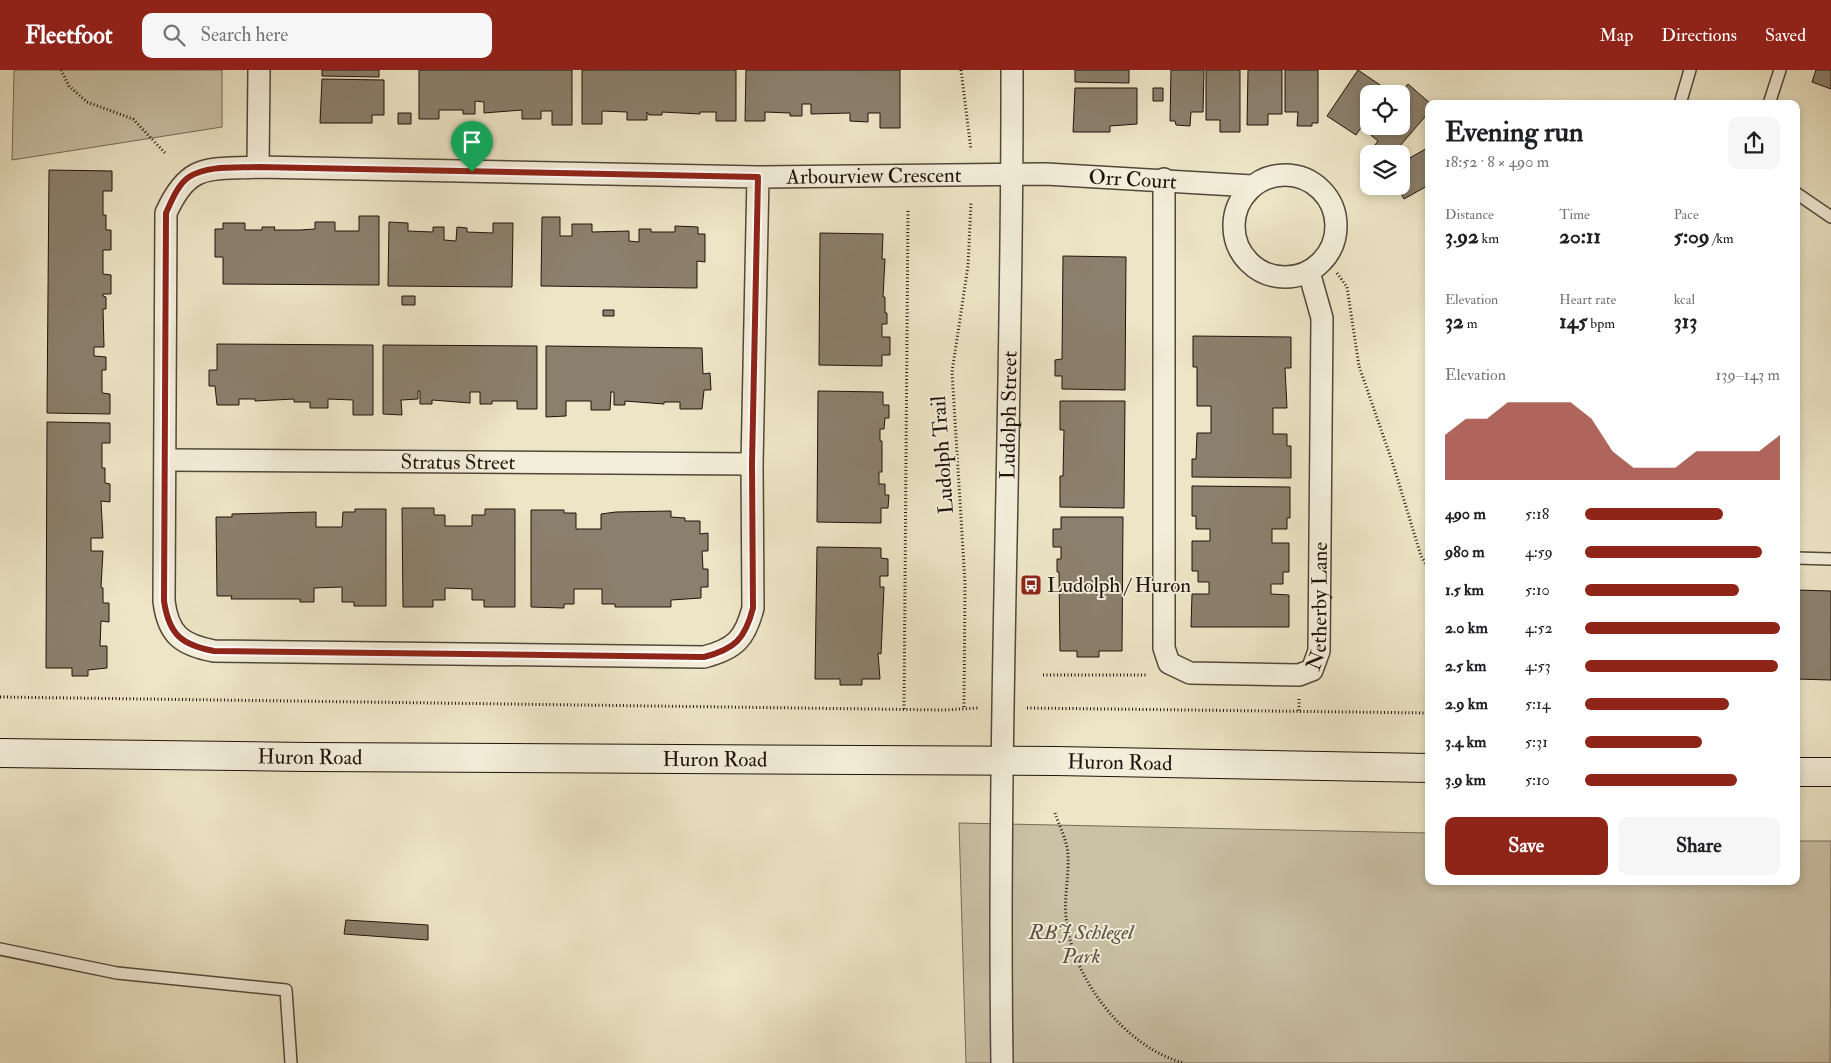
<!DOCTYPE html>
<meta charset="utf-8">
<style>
:root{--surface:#fff;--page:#f6f6f6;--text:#202124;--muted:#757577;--accent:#8f2418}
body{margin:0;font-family:"IM FELL Double Pica",serif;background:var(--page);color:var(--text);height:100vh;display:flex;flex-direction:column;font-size:19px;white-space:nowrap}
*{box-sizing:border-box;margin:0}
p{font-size:16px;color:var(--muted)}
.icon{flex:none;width:28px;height:28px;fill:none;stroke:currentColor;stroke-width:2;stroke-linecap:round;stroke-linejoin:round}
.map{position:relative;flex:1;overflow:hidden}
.details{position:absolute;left:1425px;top:30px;width:375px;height:785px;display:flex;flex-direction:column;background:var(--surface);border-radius:10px;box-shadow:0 2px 8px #0003}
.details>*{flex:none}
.tools{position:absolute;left:1360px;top:15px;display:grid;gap:10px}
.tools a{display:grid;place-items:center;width:50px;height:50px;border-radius:10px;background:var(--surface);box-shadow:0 2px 8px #0003;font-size:25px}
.pin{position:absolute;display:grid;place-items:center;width:42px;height:42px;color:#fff;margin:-51px -21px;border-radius:50% 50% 50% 0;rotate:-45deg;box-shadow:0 0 5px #0007}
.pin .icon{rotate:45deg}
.round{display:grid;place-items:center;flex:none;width:52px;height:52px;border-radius:10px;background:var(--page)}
.headline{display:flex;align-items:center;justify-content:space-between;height:85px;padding:0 20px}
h1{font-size:28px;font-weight:700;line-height:38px}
.stats{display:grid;grid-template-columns:repeat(3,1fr);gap:8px;height:85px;padding:5px 20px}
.stats div{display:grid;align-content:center}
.stats b{font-size:21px;font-weight:700}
.stats small{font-size:14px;font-weight:400}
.stats p{font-size:14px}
.chart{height:140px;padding:10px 20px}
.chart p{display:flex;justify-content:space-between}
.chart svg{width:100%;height:90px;margin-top:5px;fill:var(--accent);opacity:.7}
.cta{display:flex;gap:10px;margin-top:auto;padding:10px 20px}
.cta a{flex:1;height:58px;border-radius:10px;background:var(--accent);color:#fff;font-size:20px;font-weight:700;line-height:58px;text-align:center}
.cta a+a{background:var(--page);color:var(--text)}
ul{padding:0 20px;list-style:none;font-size:16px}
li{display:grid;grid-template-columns:80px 60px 1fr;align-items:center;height:38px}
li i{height:12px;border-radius:6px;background:var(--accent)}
header{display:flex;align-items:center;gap:30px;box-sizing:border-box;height:70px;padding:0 25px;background:var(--accent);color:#fff}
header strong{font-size:24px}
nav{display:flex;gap:28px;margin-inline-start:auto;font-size:18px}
.search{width:350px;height:45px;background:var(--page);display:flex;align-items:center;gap:12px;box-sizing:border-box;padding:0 18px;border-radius:10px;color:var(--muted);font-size:19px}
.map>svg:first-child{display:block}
.green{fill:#cac1a6;stroke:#756a59}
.building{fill:#8b806d;stroke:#20120c}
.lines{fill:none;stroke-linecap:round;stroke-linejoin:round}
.service-casing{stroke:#53473a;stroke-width:14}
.minor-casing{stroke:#53473a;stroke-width:24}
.secondary-casing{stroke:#20120c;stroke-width:30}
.path{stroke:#20120c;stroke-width:3;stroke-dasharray:1 2.5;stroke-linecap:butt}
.service{stroke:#f3eeda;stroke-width:11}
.minor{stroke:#f3eeda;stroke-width:21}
.secondary{stroke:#f3eeda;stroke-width:28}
.route-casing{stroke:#fff;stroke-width:10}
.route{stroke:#8f2418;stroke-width:6}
.labels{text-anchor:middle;stroke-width:4;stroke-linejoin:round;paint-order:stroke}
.street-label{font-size:21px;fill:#20120c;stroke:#f3eeda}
.poi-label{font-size:21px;fill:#20120c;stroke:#f3eeda;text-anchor:start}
.park-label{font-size:21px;font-style:italic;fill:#5c4f42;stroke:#f3eeda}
</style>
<header>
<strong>Fleetfoot</strong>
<div class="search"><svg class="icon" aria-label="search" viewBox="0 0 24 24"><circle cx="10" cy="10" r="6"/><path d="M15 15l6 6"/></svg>Search here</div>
<nav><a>Map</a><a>Directions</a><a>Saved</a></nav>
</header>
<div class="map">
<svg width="1831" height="993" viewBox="0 0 1831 993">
<rect width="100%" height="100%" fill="#ede5c6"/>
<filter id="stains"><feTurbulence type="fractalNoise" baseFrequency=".004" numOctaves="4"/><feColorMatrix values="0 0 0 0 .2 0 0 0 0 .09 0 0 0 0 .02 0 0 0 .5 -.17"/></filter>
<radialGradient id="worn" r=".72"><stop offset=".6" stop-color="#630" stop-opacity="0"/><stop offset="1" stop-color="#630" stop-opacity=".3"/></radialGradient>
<!-- green -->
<path class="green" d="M14 0H222V57L12 90Z
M959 753 1429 763V811H1796V771H1831L1830 993H966Z"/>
<!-- building -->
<path class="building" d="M322 0H379V7L322 6Z
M419 0H572V55H552V41H541V49H522V40L484 43V32L475 31V44H463V40H439V49H419Z
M582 0H736V51H716V42H700V44L662 42V45H649L647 42V50H627V42L602 41V54H582Z
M746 0H900V58H880V43H868V52L850 51V43L811 44V34H802V46H790V43L765 42V51H745Z
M1075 0H1129V13L1075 12Z
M1171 0H1204L1203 42H1191L1190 56 1176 55 1175 51H1170Z
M1206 0H1240V62H1220V50H1206Z
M1248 0H1282V44H1268V55H1247Z
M1285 0H1318V53H1312V56H1297L1298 42H1285Z
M1358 0 1386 19 1383 24H1369V46L1356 65 1327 46Z
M1816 0H1831V19L1812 12Z
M322 9 384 10V45H372V53H320Z
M1408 14 1431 34H1429V42L1393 84H1375L1371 80 1378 71 1367 62 1372 56H1401L1400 24Z
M1075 18H1137V54L1110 56V62H1073Z
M1153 18H1163V31H1153Z
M398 43H411V54H398Z
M1429 77V115L1404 129 1397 116H1401V108L1405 106 1401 100V93Z
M49 100 112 101V121H103V145H106V160H111V180H103V204L111 205V224H103V226L106 227V239H103L104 277H94V286L106 287V300H102V323L110 324V344L47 343Z
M359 146H379V215L223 214V187H215V159H223V153H245V160H262V157H275L274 160H300L315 159V152H335V161H359Z
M542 147H560V166H572V154H592V162L629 161V171L639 172V159H651V162H675V156L698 157V164H705V192L697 191V218L541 216Z
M389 152 408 153V161L433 162V157H444V170L456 171 457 157 467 158V162L493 163V153H513L512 217 388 216Z
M820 163 883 164 882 189H885L883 227H885V243H887V254H882V267H890V285H882V296L819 295Z
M1063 186 1126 187 1125 320 1062 319V306H1055V290L1062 289Z
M402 226H415V235H402Z
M603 240H614V246H603Z
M1193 266 1291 267V298H1285L1287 338H1273V364H1287V376H1291V408L1192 407V389H1196L1197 363H1211V336H1197V297H1193Z
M217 274 373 275V345H353V330L328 329V338H310V332H294V329L255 331V329H239V335H217L215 316H209V300H217Z
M383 275 537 276V339H517V331H492V334H480V322H470V333L432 330V334H420V321H418V329L401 330 402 345 383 344Z
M546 276 702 278 703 304 710 303 711 320H704L702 339H680V332H664V334L625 331V335H614V322H611L610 340H591V331H566V346L546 347Z
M818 321 883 322V335H889V348H885L884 359H880V371H882V402H879V414H885V425H889L888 438H881V453L817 452Z
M1060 331H1125L1124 438 1060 437V406H1063L1064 360H1060Z
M47 352 110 353V373H102V398H105V413L110 414V432L101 431 103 468H91V481H103L101 517 103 518V533H109V552L101 551 100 576H107V598L88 600V606H72V598H46Z
M1192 416 1290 417V448H1287V459H1272V473H1289V502H1283V514H1271V524L1289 525V557H1191L1192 524H1209V512H1198V501H1192V471H1210V459H1196V446H1192Z
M402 438H434V445H445V456H472V445H485V439H515V537H484V530H472V519L445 518V530H433V537H403Z
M355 439H386V536H354V532H342V517L314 518V532H300V529H231L232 526H217L216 447H232V444L316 442V457H342L343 442H355Z
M531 440H564V443H576V459H601V444L616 442 671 441V447L685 448V451H700V464L708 463V481H702L703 499H708V517H701V528L671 530V537H615V534H602V519H574V534H564V538L531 537Z
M1061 447H1123L1122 581H1099V587H1077V581H1060L1059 502H1057V489H1061V477H1053V459H1061Z
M817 477 881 478V488L888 489V506H880V517H884L881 584 878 583 880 609H862V615H840V609H815Z
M1796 520 1831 521V610L1796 609Z
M346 850 428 855V870L344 864Z"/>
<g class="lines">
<!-- service casing -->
<g class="service-casing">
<path id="service" d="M1680 34 1690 0
M1769 34 1780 0
M1796 123 1831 147
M1796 488 1831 489
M0 879 117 903 286 920 291 993"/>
</g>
<!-- minor casing -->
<g class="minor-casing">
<g id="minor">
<path d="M258 97 259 0"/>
<circle cx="1285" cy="156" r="51"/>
<path id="s1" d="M758 107 752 394 753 538C745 569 735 579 704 587L214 581C182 575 168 565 164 531L166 143C189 92 208 100 258 97L758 107 1046 104 1252 116"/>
<path id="s2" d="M1164 109V578L1169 593 1190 603 1299 605 1312 600 1319 581 1322 248 1309 202"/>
<path id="s3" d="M166 390 752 394"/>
<path id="s4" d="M1002 993C997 662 1013 331 1012 0"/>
</g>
</g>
<!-- secondary casing -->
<g class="secondary-casing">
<g id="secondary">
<path id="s5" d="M0 683 307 687 1055 691 1429 698"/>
<path d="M1796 702H1831"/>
</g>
</g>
<!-- path -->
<path class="path" d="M61 0 69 16 87 32 133 49 166 84
M961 0 971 80
M1337 203 1347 217 1359 296 1393 394 1421 486 1429 499
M1043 605H1147
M0 627 943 640 978 638
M1299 629V641
M964 637 965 513 952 302 968 196 971 132
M1027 638 1429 643
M904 639 908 139
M1055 743C1059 756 1068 772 1068 786 1069 806 1064 827 1066 847 1071 907 1125 978 1184 993"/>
<!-- service -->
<use href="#service" class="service"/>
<!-- minor -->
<use href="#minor" class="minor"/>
<!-- secondary -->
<use href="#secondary" class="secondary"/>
</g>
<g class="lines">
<!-- route casing -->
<g class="route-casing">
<path id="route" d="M258 97 758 107 752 394 753 538C745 569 735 579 704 587L214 581C182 575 169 565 164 531L166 143C171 132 178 114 189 107 208 95 236 98 258 97Z"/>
</g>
<!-- route -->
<use href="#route" class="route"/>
</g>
<!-- icons -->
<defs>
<g id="bus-square" transform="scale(1.125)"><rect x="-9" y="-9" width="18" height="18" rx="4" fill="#8f2418" stroke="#f3eeda"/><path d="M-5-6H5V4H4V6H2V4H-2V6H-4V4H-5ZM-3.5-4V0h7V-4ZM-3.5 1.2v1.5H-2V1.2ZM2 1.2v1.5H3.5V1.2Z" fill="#fff"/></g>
</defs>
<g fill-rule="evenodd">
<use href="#bus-square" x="1031" y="515"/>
</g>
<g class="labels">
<!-- street labels -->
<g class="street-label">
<text dy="7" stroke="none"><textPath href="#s1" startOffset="2190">Arbourview Crescent</textPath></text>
<text dy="7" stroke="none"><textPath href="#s1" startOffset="2449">Orr Court</textPath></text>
<text dy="7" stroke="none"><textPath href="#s4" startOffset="648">Ludolph Street</textPath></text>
<text transform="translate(942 385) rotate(-94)" y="7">Ludolph Trail</text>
<text dy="7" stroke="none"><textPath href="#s3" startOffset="292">Stratus Street</textPath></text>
<text dy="7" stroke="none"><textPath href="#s2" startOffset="696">Netherby Lane</textPath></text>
<text dy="7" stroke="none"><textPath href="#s5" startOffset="310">Huron Road</textPath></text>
<text dy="7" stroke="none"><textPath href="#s5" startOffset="715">Huron Road</textPath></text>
<text dy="7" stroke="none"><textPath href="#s5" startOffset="1120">Huron Road</textPath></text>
</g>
<!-- poi labels -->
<g class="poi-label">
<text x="1047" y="522">Ludolph / Huron</text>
</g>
<!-- park labels -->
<g class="park-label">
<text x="1081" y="869">RBJ Schlegel<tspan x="1081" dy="24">Park</tspan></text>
</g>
</g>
<rect width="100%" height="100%" filter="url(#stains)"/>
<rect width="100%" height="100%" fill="url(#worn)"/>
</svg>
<div class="tools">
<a><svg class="icon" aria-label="locate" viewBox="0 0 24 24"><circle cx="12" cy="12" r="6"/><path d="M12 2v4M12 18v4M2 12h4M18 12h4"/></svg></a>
<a><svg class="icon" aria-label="layers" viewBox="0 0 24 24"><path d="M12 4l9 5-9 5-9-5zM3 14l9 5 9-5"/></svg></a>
</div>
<div class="pin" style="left:472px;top:102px;background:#1e9e55"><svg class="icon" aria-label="arrive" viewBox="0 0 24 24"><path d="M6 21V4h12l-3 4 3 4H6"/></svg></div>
<section class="details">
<div class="headline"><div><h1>Evening run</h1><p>18:52 · 8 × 490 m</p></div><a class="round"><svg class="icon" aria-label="share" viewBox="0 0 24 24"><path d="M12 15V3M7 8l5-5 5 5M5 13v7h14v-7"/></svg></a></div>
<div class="stats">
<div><p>Distance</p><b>3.92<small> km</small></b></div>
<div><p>Time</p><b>20:11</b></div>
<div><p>Pace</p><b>5:09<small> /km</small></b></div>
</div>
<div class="stats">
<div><p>Elevation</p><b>32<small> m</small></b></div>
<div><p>Heart rate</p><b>145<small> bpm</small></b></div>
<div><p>kcal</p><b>313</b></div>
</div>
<div class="chart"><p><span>Elevation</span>139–143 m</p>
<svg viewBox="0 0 160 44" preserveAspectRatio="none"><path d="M0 44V22L10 14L20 14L30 6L40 6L50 6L60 6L70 14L80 30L90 38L100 38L110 38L120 30L130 30L140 30L150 30L160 22V44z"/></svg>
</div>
<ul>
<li><b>490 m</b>5:18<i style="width:71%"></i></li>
<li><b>980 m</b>4:59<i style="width:91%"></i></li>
<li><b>1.5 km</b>5:10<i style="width:79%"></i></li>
<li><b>2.0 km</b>4:52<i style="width:100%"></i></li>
<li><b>2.5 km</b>4:53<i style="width:99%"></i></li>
<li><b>2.9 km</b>5:14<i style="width:74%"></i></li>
<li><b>3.4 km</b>5:31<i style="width:60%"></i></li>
<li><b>3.9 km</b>5:10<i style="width:78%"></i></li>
</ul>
<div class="cta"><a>Save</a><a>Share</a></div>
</section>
</div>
